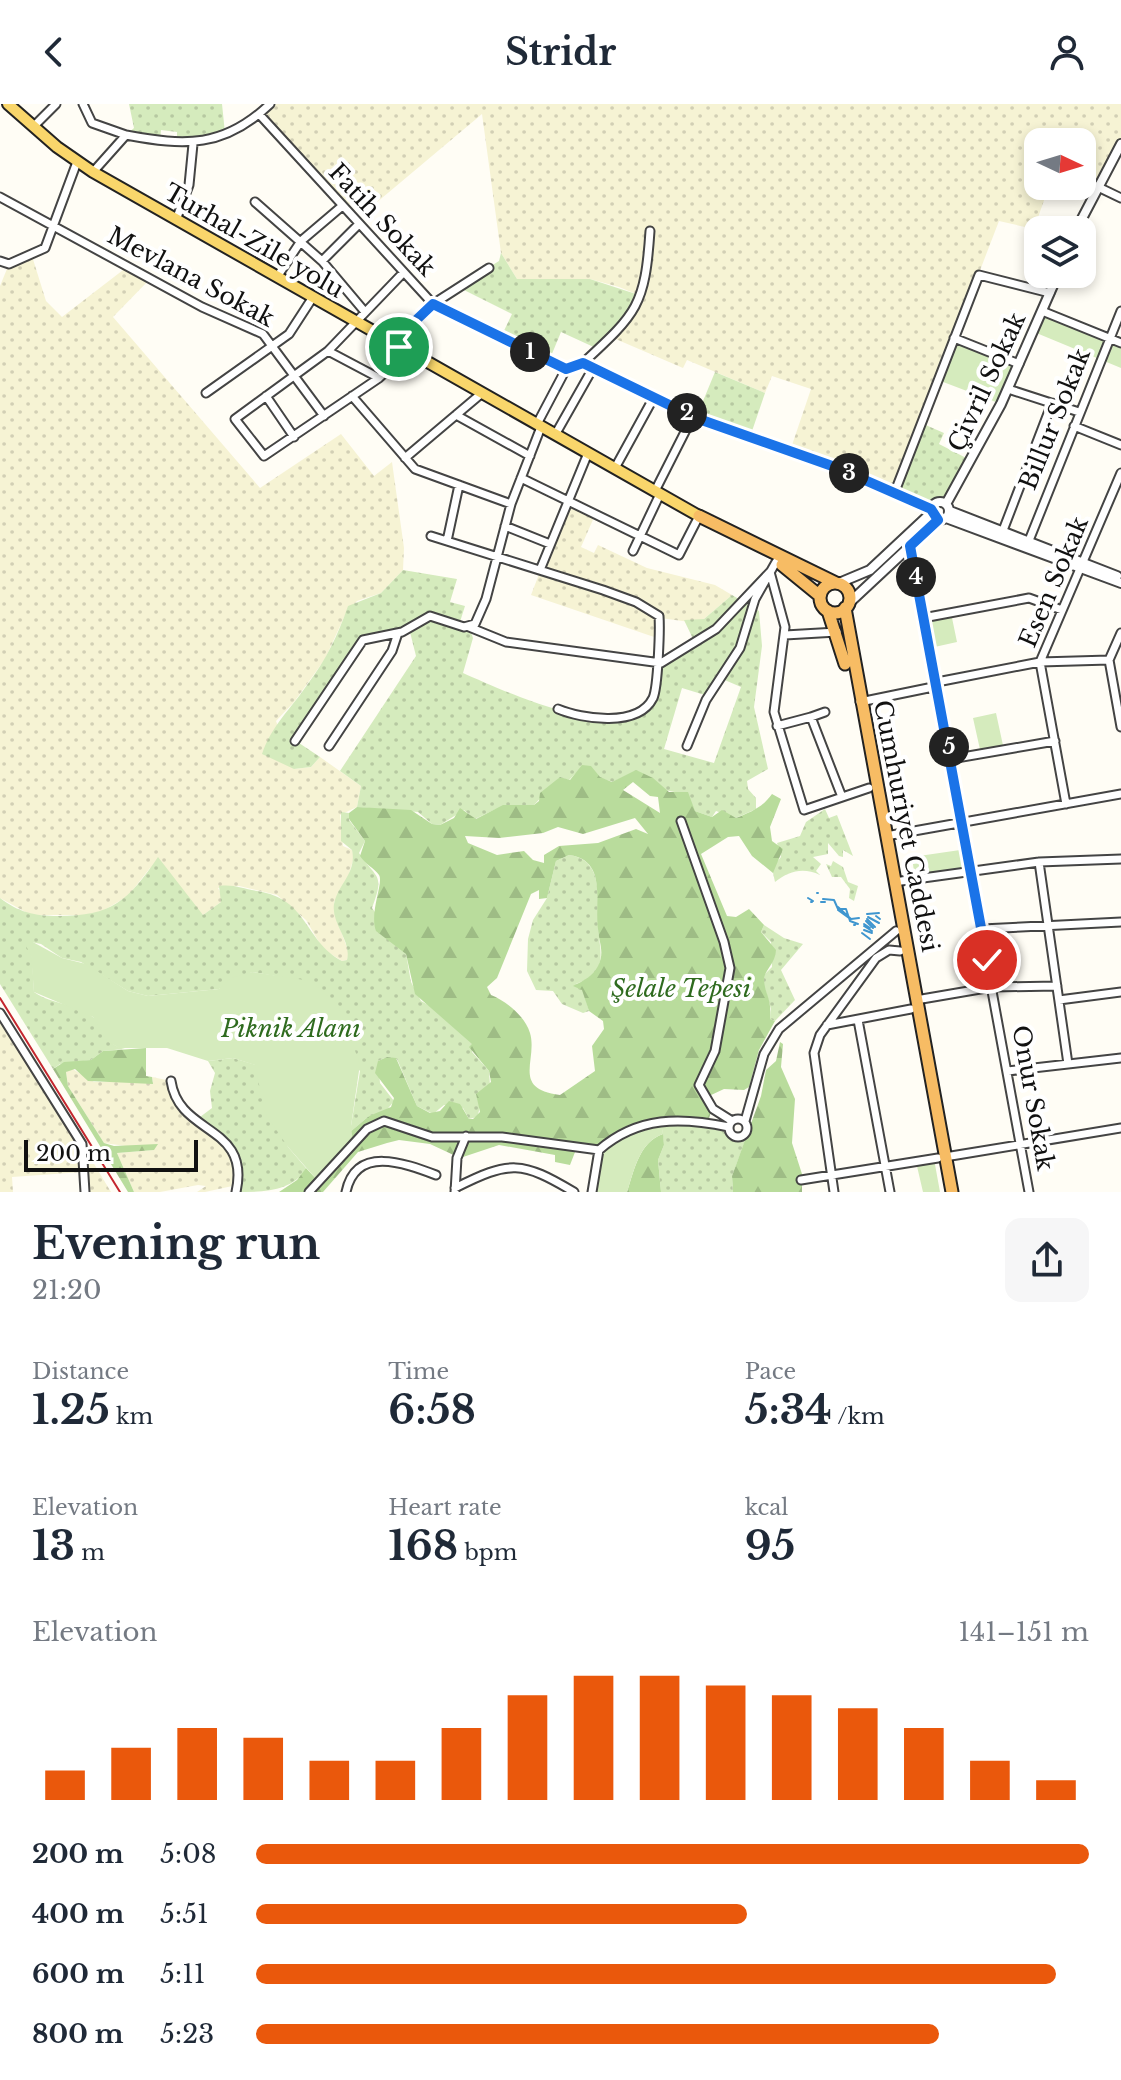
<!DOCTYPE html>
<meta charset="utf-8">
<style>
:root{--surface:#fff;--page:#f6f6f7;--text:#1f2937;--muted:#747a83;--accent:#ea580c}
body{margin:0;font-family:"Libre Baskerville",serif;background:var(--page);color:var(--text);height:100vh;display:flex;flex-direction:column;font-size:30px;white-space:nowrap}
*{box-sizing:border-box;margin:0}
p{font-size:26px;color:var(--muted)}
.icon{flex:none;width:44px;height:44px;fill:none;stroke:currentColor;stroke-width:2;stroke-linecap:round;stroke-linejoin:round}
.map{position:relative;height:1088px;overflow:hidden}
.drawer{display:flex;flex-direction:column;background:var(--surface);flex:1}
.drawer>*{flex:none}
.needle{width:52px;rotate:94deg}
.buttons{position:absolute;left:1024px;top:24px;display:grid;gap:16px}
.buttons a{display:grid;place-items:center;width:72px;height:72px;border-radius:16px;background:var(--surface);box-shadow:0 4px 12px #0003;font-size:40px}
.scale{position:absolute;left:24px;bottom:20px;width:174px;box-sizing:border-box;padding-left:8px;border:4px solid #111;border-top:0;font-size:22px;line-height:28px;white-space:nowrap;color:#111;-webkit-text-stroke:6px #fff;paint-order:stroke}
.pin{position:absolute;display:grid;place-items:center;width:68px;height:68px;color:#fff;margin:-34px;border:4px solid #fff;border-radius:50%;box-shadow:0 2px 8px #0007}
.km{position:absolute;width:40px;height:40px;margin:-20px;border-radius:50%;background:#222;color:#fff;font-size:22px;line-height:40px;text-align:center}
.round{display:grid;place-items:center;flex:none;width:84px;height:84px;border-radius:16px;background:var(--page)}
.summary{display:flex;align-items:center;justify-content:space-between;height:136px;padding:0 32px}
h1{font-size:44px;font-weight:700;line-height:60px}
.stats{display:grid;grid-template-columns:repeat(3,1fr);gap:12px;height:136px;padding:8px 32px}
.stats div{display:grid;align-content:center}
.stats b{font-size:40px;font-weight:700}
.stats small{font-size:22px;font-weight:400}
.stats p{font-size:22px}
.chart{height:224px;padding:16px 32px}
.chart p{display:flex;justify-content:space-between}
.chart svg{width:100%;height:144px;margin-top:8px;stroke:var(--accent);stroke-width:6}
ul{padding:0 32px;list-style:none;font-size:26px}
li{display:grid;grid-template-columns:128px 96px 1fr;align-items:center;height:60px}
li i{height:20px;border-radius:10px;background:var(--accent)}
header{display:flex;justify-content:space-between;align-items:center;height:104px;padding:0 32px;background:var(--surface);font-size:36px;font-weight:700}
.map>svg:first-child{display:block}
.farmland{fill:url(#farmland-dots)}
.grass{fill:url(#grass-dots);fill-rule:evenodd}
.forest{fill:url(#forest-firs);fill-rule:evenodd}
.park{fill:#d5ebbd}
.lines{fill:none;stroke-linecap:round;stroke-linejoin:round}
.stream{stroke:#3f96cf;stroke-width:2}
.minor-casing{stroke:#444;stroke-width:11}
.tertiary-casing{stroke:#444;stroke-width:12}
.primary-casing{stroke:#222;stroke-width:14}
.trunk-casing{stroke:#222;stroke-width:15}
.minor{stroke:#fff;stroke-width:7}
.tertiary{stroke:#fff;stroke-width:8}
.primary{stroke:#f9d66b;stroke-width:10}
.trunk{stroke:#f7bc64;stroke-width:11}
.rail{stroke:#c4262e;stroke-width:2}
.route-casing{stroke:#fff;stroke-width:16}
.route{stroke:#1a73e8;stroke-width:10}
.labels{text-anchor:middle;stroke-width:8;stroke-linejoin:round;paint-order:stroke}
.street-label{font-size:24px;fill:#111;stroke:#fff}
.park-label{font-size:24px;font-style:italic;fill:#2f6b1f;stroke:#fff}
</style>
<header><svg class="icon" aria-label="back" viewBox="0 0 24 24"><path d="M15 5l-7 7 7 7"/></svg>Stridr<svg class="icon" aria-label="person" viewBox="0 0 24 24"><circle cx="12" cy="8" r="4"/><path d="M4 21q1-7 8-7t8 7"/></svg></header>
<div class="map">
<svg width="1121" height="1088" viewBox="0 0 1121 1088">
<defs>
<pattern id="farmland-dots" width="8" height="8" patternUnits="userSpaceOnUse" patternTransform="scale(2)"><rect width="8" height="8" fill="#f6f3d4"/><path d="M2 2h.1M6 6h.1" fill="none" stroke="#d2cfb5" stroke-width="1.8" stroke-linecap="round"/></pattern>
<pattern id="grass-dots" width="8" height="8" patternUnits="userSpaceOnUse" patternTransform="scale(2)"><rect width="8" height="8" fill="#d5ebbd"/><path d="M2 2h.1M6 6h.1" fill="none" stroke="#b6c8a1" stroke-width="1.8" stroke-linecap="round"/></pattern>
<pattern id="forest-firs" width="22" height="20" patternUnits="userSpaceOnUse" patternTransform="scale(2)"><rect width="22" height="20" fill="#b9dc9c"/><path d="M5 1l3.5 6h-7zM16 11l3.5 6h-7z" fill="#9ebc85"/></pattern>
</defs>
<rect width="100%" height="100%" fill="#fffdf5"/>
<!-- farmland -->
<path class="farmland" d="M270 0H1121V40L1093 87 1070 82H1082V38H1038V82H1049L1034 125 999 117 894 390 790 347 811 285 772 272 765 289 687 256 683 264 611 233 641 192 619 183 590 175H517L501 149 482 10 376 99 364 87 343 106 259 10Z
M32 152 46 197 62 213 127 163 150 175 113 213 260 384 341 330 374 372 392 358 404 444 403 466 381 489 357 497 346 509 325 555 294 598 276 617 294 665 311 663 320 653 361 682 357 703 340 711 343 742 352 746 354 753 346 780 334 798 335 811 349 849 347 856 342 857 323 845 306 816 277 791 239 782 218 784 223 793 221 798 203 811 150 764 128 792 96 811H31L0 794V182L9 160Z
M567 398 595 411 581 443 594 449 598 441 647 464 715 481 732 491 704 515 690 518 660 514 657 534 531 491Z
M0 909 82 1040 111 1088H85L83 1068 12 1073 13 1088H0Z
M71 964 94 978H153L152 973 171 977 178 999 230 1041 237 1081 205 1088H197L206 1082 198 1081 160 1088H134L117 1049 154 1046 104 1039 68 982 66 968Z"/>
<!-- grass -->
<path class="grass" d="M129 0H222L225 29 177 40V28L161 26 160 37 126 31 134 24Z
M501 149 517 175H590L642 192 598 245 561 228 549 257 501 233 512 210 458 183 499 157Z
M715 268 765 289 750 333 696 314Z
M921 319 944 329 939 340 972 357 946 400 938 398 931 405 894 390Z
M403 466 457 475 450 498 465 502 459 521 469 523 473 534 463 569C504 587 588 626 632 609 639 607 647 599 653 595L655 559 695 539 684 516 704 515 732 491 759 507 762 542 754 603 768 665 747 677 748 685 756 694V705L736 714 716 707 712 713 695 707 680 689 664 686 636 667 613 678 578 667 569 676 560 673 534 701 496 705 475 715 464 706 440 721 432 720 418 708 357 703 361 682 340 667 416 552 409 524 367 534 296 637 320 653 311 663 294 665 262 650C272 621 290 606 307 581 326 556 338 531 348 502L381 489ZM720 574 741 583 714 659 664 645 682 584 708 592Z
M825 705 829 714 837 711 853 752 843 746V753L839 752 828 739V750L813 753 821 760 816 767 820 771C803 763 789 767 775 778L772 764 781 753 777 739 800 732 806 718Z
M341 708 349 709V716L365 737 359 749C377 776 385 769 372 804L406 850 411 878 421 897 434 904 474 941 472 948 489 967 490 982C471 992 484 997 477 1013L469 1015 463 1004 444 1001 433 1010 417 1002 397 955 387 953 378 957 380 979 394 997 385 1008 369 1012 350 1028 360 967 275 872 252 868 219 885 148 892 128 887 81 858 62 854 41 840 31 838 34 888C52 901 78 899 94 914 107 926 105 941 125 945L103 947 91 956 60 960 53 965 0 880V794C18 808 35 812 58 812 112 812 128 797 158 753L203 811 221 798 219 782C234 780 243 785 257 787 309 795 304 837 342 857L347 856C352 837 331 820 334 800 338 780 357 769 352 746L341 737Z
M569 751C606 756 596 797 598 823 600 850 609 867 576 880L583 886 589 907 583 909 562 900 553 887 536 886 527 867 528 835 533 816 547 794 556 757Z
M833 757 843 763 848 778 858 782 854 797 849 794 850 785 841 773H832L826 760 831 762Z
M764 821 784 834 803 840 781 866 795 896 775 917 770 915 771 905 763 878 764 871 772 863 771 838 761 828Z
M233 954 256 961 288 1043 306 1064C293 1088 262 1088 236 1088L233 1048 196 1016 212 1004 210 987 215 969 208 957Z
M661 1016 729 1026 737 1033 748 1029 732 1072 733 1088H661L658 1056 664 1041Z"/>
<!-- forest -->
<path class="forest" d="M582 661 591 662 600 673 612 678 636 666 653 674 669 688H688L695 707 712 713 722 706 736 714C751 708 763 703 772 690L781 695 770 723 772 737 783 745 773 769 752 752 739 732 728 733 701 750 727 812 736 813 749 805 764 821 761 828 776 846C776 859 763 868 764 876 765 891 772 894 770 915L775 917 759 946 749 983 744 986 724 985 709 992 713 1001 708 1018 674 1015 599 1046 577 1043 570 1061 555 1058V1051L499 1041 460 1054 430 1040 399 1036 387 1039 358 1048 323 1088H279L297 1076 306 1064 318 1077 350 1028 369 1012 391 1003 394 994 375 969 378 957 387 953 396 954 417 1002 430 1009 440 1007 449 997 460 1000 469 1015H473L480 1008 476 990 491 978 489 967 469 943 472 940 415 890 406 850 376 827C369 808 384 779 379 771 374 764 365 760 360 752L365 737 349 715V709L357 703 411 706 432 720 440 721 454 714 460 704 476 715 503 701H534L539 697 540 689 560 673 570 676ZM633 678 650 692 658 693 660 709 623 686ZM635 714 648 730 636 725 598 739 559 742 544 751V759L533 756 524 747 497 751 468 739 465 732 499 734 543 729 558 723 583 730ZM569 751C608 756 594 799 598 825 599 839 605 848 598 862 593 872 583 877 573 882L582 886 589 907 603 917 604 925 592 942 595 967 560 991C511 985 538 956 530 929 525 912 506 897 491 891L487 883 497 874 531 790 539 786V795L547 794 556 757Z
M780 938 783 940 781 963 795 995 792 1039 802 1070V1088H733L732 1072 761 992 766 966 776 957Z
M146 944V972L152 973 153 980 88 977 75 965 66 968 68 982 104 1039 114 1042 158 1040 154 1046 117 1049 134 1088H128L53 965 64 958 91 956 103 947Z
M663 1030 664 1041 658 1056 661 1088H627C634 1067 639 1038 663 1030Z"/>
<!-- park -->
<path class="park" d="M1042 207 1121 239V264L1034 228Z
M954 234 1019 260 1001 300 938 276Z
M951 509 957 538 930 544 923 514Z
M996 609 1004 646 981 650 973 614Z
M967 745 971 767 915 775 912 753Z
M31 837 62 854 86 860 128 887 148 892 219 885 231 874 252 868 311 877 338 901 360 960 351 1022 353 1039 318 1077 288 1043 265 1009 255 961 233 954 208 957 167 944H119L107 937 93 913 34 888 31 851 26 842Z
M661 1016 663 1030C639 1038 634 1067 627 1088H592L599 1046 614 1035Z
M934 1055 940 1088H923L916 1058Z"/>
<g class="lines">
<!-- stream -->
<path class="stream" d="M817 789H818
M808 794 813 797
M823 795 834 796 838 805H846L850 817 858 820
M811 798H812
M821 798H825
M838 803 851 815 859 814
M838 806 849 814
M867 810 879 809
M876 812 880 815
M868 813 879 819
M867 815 875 823
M866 817 873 824
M864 820 870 824
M854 821H855
M864 822 872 827
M864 826 872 829
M862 829 870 835"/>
<!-- minor casing -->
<g class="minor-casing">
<path id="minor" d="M83 0 92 19 126 31
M259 10 433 200 566 265 583 259 696 314 835 363 931 405
M34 22 56 0
M93 68 126 31C185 42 224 44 270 0
M1096 82 1121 94
M0 93 202 203 263 230 324 312
M255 98 322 157 365 208
M176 116 189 81 193 40
M0 157 9 160 45 144 77 58
M322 157 358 121
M277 173 301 137 341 103
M1042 207 1121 239
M954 234 1019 260
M392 239 433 200 489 164
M328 247 403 169
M583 259C637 209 645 202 650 127
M379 274 328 247 235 315 264 352 379 274 407 248
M1008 285 1079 308
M206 289 289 230 313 193
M266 292 294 333
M352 292 415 365 511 400
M456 311 530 352
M537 320 566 265
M1074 322 1121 341
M555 331 593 264
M405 354 482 289
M615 364 654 293
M521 374 679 451 699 412
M655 387 693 312
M894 390 979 171 1050 189
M505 422 550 440
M1002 429 1052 299
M431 432 603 486 636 498 659 512C660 526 658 583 653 594 638 624 582 615 558 605
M447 437 459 381
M1028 439 1121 207
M910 442 1029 1088
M633 447 660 390
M540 466 588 349
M923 514 1029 494 1062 506
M469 523 506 538 661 559 716 525 770 468 785 523 774 608 804 706 869 684
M1121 529 1109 556 1121 623
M785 531 837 528
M937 578 1040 558 1109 556
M860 598 938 582
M811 613 825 608
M777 622 811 613 842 693
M295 637 363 536 402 528 430 512 464 523 475 520 486 495 511 400 541 323
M329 642 392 547 398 529
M687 642 706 596 740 544 755 495 776 458
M951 655 1055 637
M1066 700 1040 558 1121 369
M681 717 724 838 730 864 715 947 699 981 713 1005 732 1017
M886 732 1121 690
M1039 758 1068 960
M894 778 1039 758 1121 755
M982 825 1121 818
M916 896 992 883 1057 882
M1059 896 1121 888
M0 909 82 1040 85 1088
M858 916 890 1088
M827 921 911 905
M1008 967 1121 954
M171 977C179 1032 251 1020 236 1088
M729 1024a9 9 0 1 1 18 0a9 9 0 1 1-18 0Z
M745 1017 764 950 779 925 896 827
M945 1053 1121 1024
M801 1076 938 1054
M455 1084C510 1056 522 1057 574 1088
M309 1088 367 1025 384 1017 432 1033H502L599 1046
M346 1088C356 1041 404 1059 436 1071
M455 1088 457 1054 466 1032
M592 1088 599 1046C638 1012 681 1013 729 1023
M834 1088 814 949 820 931 876 854 889 846 900 847"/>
</g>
<!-- tertiary casing -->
<g class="tertiary-casing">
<path id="tertiary" d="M1076 126 1121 40
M931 407a9 9 0 1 1 18 0a9 9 0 1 1-18 0Z
M946 400 1001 300 1058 170
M950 407 1117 472
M946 414 1121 479
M839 479 870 466 931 409
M848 500 938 416"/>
</g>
<!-- primary casing -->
<g class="primary-casing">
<path id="primary" d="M8 0 57 43 93 68 699 412"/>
</g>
<!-- trunk casing -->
<g class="trunk-casing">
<path id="trunk" d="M699 412 836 479
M782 461 820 492
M820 494a15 15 0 1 1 30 0a15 15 0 1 1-30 0Z
M845 504 952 1088
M828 507 845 560"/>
</g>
<!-- minor -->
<use href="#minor" class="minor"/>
<!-- tertiary -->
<use href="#tertiary" class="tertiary"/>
<!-- primary -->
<use href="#primary" class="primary"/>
<!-- trunk -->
<use href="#trunk" class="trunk"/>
<!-- rail -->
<path class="rail" d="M0 894 120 1088"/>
</g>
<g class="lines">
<!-- route casing -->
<g class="route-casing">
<path id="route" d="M399 243 392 239 433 200 566 265 583 259 696 314 835 363 931 405 938 416 910 442 987 856"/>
</g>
<!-- route -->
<use href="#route" class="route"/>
</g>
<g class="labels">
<!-- street labels -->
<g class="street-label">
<text transform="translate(382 116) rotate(47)" y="8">Fatih Sokak</text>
<text transform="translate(254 137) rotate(30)" y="8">Turhal-Zile yolu</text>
<text transform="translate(191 173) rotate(28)" y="8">Mevlana Sokak</text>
<text transform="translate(987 278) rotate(-65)" y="8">Çivril Sokak</text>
<text transform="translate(1055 315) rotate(-68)" y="8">Billur Sokak</text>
<text transform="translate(1054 478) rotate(-67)" y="8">Esen Sokak</text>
<text transform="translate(906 722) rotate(79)" y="8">Cumhuriyet Caddesi</text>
<text transform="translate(1033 994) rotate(80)" y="8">Onur Sokak</text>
</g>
<!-- park labels -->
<g class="park-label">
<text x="681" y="893">Şelale Tepesi</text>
<text x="291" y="933">Piknik Alanı</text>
</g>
</g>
</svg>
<div class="buttons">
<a><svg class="needle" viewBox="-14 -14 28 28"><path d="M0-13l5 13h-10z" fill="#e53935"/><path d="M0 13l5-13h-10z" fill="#747a83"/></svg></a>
<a><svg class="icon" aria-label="layers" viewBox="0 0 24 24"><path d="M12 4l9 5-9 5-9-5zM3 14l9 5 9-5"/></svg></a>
</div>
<div class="scale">200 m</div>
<div class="pin" style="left:399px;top:243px;background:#1e9e55"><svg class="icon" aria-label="arrive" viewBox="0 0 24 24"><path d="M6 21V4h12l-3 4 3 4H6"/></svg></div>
<div class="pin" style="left:987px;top:856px;background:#d93025"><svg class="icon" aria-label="check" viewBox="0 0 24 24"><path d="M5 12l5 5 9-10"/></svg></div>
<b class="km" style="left:530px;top:248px">1</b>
<b class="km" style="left:687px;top:309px">2</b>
<b class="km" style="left:849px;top:369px">3</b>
<b class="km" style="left:916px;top:473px">4</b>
<b class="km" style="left:949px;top:643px">5</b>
</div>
<section class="drawer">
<div class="summary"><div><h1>Evening run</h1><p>21:20</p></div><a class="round"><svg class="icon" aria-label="share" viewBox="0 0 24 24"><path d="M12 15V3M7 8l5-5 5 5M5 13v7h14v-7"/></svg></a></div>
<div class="stats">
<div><p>Distance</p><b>1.25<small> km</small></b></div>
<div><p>Time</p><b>6:58</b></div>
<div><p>Pace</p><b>5:34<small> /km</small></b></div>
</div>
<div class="stats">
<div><p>Elevation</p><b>13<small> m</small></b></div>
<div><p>Heart rate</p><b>168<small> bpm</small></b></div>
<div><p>kcal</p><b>95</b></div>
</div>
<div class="chart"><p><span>Elevation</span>141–151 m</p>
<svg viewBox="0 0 160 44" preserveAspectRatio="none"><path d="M5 44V35M15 44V28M25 44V22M35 44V25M45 44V32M55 44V32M65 44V22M75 44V12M85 44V6M95 44V6M105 44V9M115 44V12M125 44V16M135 44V22M145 44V32M155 44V38"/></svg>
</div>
<ul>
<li><b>200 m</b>5:08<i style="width:100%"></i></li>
<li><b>400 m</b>5:51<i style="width:59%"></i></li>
<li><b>600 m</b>5:11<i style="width:96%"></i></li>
<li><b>800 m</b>5:23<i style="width:82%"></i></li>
</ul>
</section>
